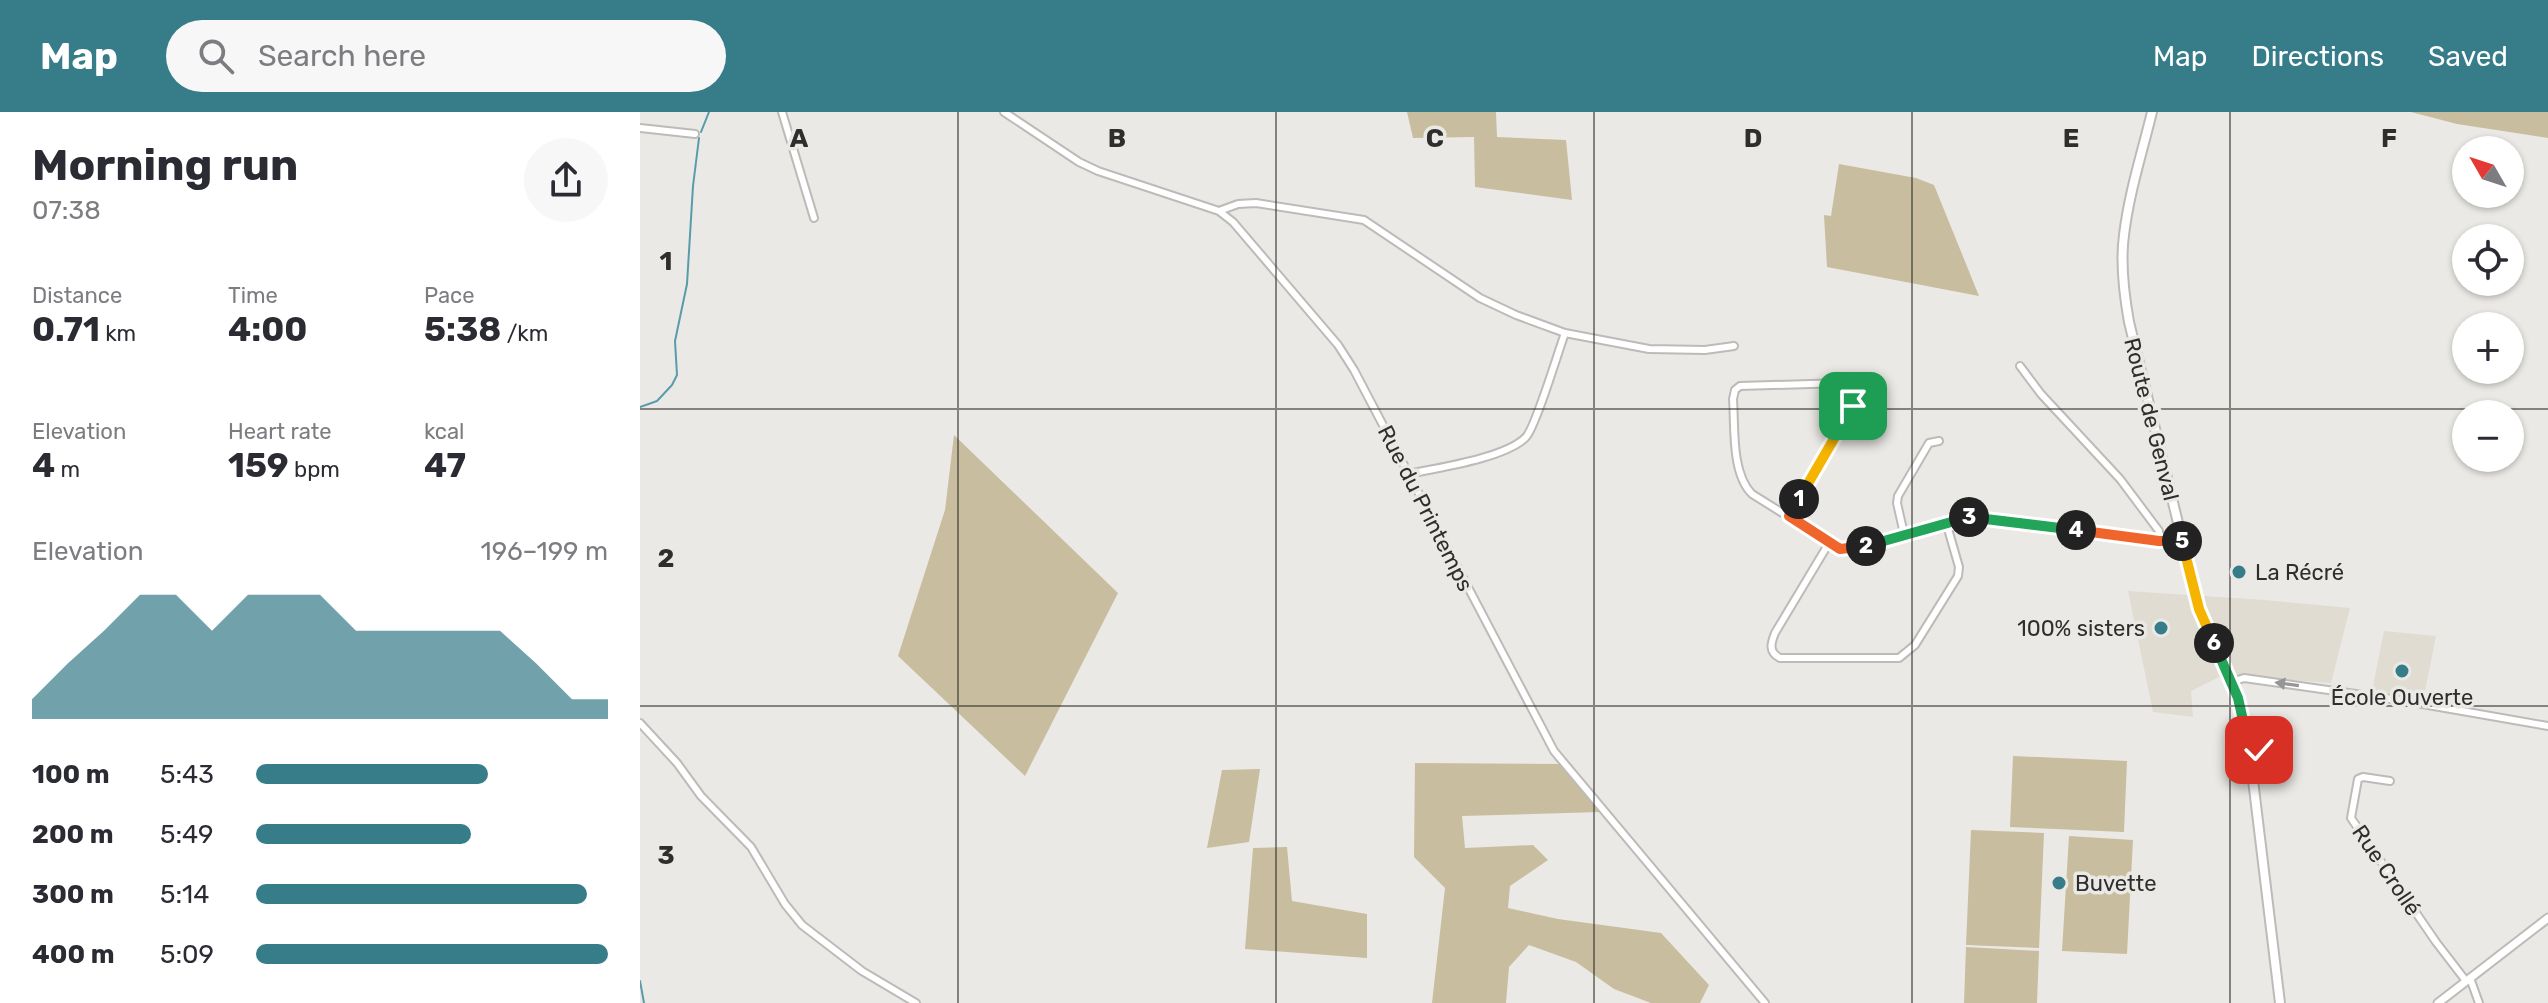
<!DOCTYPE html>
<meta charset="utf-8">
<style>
:root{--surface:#fff;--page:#f7f7f7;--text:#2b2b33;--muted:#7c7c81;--accent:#367c89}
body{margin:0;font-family:Rubik,sans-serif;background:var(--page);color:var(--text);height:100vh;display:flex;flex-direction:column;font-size:30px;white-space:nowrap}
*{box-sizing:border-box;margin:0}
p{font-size:26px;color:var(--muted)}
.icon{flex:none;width:44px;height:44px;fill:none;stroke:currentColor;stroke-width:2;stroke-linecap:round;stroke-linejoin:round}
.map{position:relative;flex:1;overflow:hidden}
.panel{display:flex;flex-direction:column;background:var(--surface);width:640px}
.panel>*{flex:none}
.needle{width:52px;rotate:309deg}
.tools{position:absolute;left:1812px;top:24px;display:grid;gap:16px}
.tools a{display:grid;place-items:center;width:72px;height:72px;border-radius:50%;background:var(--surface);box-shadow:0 2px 6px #0004;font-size:40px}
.pin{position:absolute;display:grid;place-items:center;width:68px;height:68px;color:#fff;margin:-34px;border-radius:16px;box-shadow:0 4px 12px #0006}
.km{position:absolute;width:40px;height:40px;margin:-20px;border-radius:50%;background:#222;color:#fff;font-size:22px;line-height:40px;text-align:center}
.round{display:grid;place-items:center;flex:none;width:84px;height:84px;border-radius:42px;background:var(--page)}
.head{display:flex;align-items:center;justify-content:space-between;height:136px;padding:0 32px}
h1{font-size:44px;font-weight:700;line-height:60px}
.metrics{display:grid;grid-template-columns:repeat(3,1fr);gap:12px;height:136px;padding:8px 32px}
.metrics div{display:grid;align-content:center}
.metrics b{font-size:34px;font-weight:700}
.metrics small{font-size:22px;font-weight:400}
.metrics p{font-size:22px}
.chart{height:224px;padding:16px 32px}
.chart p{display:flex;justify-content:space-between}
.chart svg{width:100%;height:144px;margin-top:8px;fill:var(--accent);opacity:.7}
ul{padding:0 32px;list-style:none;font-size:26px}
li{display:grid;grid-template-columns:128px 96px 1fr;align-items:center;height:60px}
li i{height:20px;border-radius:10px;background:var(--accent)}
header{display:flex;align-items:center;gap:48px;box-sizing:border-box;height:112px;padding:0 40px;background:var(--accent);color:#fff}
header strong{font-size:38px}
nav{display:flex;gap:44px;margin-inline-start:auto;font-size:28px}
.search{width:560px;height:72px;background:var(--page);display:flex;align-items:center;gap:20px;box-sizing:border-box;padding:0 28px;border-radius:44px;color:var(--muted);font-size:30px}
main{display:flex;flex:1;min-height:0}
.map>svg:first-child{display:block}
.built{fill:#e0dcd2}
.green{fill:#c8bd9e}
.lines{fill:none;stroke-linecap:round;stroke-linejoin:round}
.stream{stroke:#589caa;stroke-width:2}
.minor-casing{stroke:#bcbbb7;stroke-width:10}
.tertiary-casing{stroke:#bcbbb7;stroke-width:11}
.secondary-casing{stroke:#bcbbb7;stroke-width:12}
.minor{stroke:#fff;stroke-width:6}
.tertiary{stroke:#fff;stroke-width:7}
.secondary{stroke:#fff;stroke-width:8}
.oneway{fill:#979696}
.split-1-casing{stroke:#fff;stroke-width:16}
.split-2-casing{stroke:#fff;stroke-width:16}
.split-3-casing{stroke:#fff;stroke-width:16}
.split-4-casing{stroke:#fff;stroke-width:16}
.split-5-casing{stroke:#fff;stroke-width:16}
.split-6-casing{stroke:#fff;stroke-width:16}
.split-7-casing{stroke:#fff;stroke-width:16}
.split-1{stroke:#f5b400;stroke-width:10}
.split-2{stroke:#f0652b;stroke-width:10}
.split-3{stroke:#22a559;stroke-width:10}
.split-4{stroke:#22a559;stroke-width:10}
.split-5{stroke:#f0652b;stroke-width:10}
.split-6{stroke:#f5b400;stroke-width:10}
.split-7{stroke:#22a559;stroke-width:10}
.grid{fill:none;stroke:#2f2e2c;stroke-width:2;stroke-opacity:0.55}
.poi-dot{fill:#367c89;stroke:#ebe9e5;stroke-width:3}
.labels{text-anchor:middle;stroke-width:7;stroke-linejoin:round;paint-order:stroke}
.street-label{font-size:22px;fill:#2f2e2c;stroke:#ebe9e5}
.poi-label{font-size:22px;fill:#2f2e2c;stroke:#ebe9e5;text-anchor:start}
.grid-label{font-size:26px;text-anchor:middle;font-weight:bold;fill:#2f2e2c;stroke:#ebe9e5;stroke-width:7;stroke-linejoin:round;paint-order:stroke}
</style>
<header>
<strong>Map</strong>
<div class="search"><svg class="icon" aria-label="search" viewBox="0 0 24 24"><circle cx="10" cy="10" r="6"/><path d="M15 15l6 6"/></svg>Search here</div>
<nav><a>Map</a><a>Directions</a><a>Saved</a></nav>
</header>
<main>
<section class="panel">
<div class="head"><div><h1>Morning run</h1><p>07:38</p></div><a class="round"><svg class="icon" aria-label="share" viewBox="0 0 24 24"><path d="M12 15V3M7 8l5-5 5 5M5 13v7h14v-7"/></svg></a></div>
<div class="metrics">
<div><p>Distance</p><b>0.71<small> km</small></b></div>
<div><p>Time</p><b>4:00</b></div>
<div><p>Pace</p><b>5:38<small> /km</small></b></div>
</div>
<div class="metrics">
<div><p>Elevation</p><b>4<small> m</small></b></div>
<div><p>Heart rate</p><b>159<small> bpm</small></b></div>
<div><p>kcal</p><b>47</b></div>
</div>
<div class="chart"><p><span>Elevation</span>196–199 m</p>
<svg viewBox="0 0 160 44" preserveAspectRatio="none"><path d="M0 44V38L10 27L20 17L30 6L40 6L50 17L60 6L70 6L80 6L90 17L100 17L110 17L120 17L130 17L140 27L150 38L160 38V44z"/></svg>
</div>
<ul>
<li><b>100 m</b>5:43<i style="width:66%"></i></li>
<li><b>200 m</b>5:49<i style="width:61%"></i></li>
<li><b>300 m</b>5:14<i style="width:94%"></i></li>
<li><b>400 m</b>5:09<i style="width:100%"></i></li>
</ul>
</section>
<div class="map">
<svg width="1908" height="891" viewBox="0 0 1908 891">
<rect width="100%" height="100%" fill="#ebe9e5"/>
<!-- built -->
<path class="built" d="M1488 479 1624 488 1710 496 1691 571 1583 563 1551 579 1553 605 1513 600Z
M1744 519 1796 524 1782 594 1731 584Z"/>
<!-- green -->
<path class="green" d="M767 0H856L857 25 926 28 932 88 835 75 834 25 773 26Z
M1771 0H1908V26L1817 12Z
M1199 52 1276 66 1294 73 1339 184 1187 155 1184 103 1191 104Z
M314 323 478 481 385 664 258 544 305 398Z
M1373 644 1487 649 1484 720 1370 715Z
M775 651 920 652 960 700 822 704 825 736 893 733 908 748 870 774 868 796 918 807 1021 821 1069 873 1060 891H1011L974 877 936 850 889 833 869 855 866 891H792L805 776 774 745Z
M620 657 609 730 567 736 582 658Z
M1331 718 1404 721 1399 836 1326 833Z
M1429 724 1493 728 1487 842 1422 839Z
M647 735 652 789 727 802V846L605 837 613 736Z
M1326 835 1399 839 1397 891H1324Z"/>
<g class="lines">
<!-- stream -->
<path class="stream" d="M61 20 69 0
M0 295 17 289 32 273 37 263 35 229 47 172 53 74 59 26
M0 869 4 891"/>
<!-- minor casing -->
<g class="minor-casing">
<path id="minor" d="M142 0 174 106
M364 0 439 50 458 59 579 99 593 110 698 233 714 258 914 639 1125 891
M0 16 55 22
M579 99 598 92 616 91 724 108 840 186 876 203 925 221 1009 237 1065 238 1094 234
M1380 254 1401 282 1480 367 1519 419V429
M768 362C797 356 866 346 886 325 896 314 918 240 925 221
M1149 404 1213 294C1216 282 1214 276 1203 271L1100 274 1095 278 1093 287C1095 315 1091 361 1112 382L1200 437 1217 436 1306 410 1335 405 1519 429H1542
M1264 422 1257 391 1258 384 1289 331 1299 329
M1189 431 1135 521C1131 531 1128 540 1140 546H1259L1275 533 1318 464 1319 455 1306 410
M1592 570 1604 566 1765 589 1908 614
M0 611 37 651 61 684 111 735 145 792 162 813 222 859 276 891
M1609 635 1619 638 1632 648
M1750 669 1723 665 1718 667 1711 706 1796 830 1826 869
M1830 866 1839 891"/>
</g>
<!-- tertiary casing -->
<g class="tertiary-casing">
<path id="tertiary" d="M1798 891 1908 806"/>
</g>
<!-- secondary casing -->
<g class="secondary-casing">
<path id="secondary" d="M1512 0C1502 41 1489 81 1484 123 1480 152 1484 182 1489 210L1559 497 1592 570 1609 635 1640 891"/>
</g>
<!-- minor -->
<use href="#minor" class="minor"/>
<!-- tertiary -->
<use href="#tertiary" class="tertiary"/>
<!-- secondary -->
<use href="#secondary" class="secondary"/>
</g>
<!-- one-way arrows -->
<defs><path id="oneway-solid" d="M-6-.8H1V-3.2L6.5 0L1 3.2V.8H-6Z" transform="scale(2)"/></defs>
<use class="oneway" href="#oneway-solid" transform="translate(1647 572) rotate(-172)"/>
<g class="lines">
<!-- split-1 casing -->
<g class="split-1-casing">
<path id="split-1" d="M1159 387 1213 294"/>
</g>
<!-- split-2 casing -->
<g class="split-2-casing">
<path id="split-2" d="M1159 387 1149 404 1200 437 1226 434"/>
</g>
<!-- split-3 casing -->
<g class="split-3-casing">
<path id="split-3" d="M1226 434 1329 405"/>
</g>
<!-- split-4 casing -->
<g class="split-4-casing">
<path id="split-4" d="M1329 405 1436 418"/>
</g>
<!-- split-5 casing -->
<g class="split-5-casing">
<path id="split-5" d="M1436 418 1519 429H1542"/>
</g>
<!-- split-6 casing -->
<g class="split-6-casing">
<path id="split-6" d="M1542 429 1559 497 1574 531"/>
</g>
<!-- split-7 casing -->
<g class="split-7-casing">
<path id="split-7" d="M1574 531 1598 586 1609 635 1619 638"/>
</g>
<!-- split-1 -->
<use href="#split-1" class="split-1"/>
<!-- split-2 -->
<use href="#split-2" class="split-2"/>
<!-- split-3 -->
<use href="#split-3" class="split-3"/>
<!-- split-4 -->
<use href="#split-4" class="split-4"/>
<!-- split-5 -->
<use href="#split-5" class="split-5"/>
<!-- split-6 -->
<use href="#split-6" class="split-6"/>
<!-- split-7 -->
<use href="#split-7" class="split-7"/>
</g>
<!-- grid -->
<path class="grid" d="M318 0V891M636 0V891M954 0V891M1272 0V891M1590 0V891M0 297H1908M0 594H1908"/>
<!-- markers -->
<g class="poi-dot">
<circle cx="1599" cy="460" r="8"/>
<circle cx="1521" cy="516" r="8"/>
<circle cx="1762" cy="559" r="8"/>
<circle cx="1419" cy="771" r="8"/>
</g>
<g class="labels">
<!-- street labels -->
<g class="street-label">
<text transform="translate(1512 307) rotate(76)" y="8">Route de Genval</text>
<text transform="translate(786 396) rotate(63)" y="8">Rue du Printemps</text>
<text transform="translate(1747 758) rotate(56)" y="8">Rue Crollé</text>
</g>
<!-- poi labels -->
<g class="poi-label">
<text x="1615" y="468">La Récré</text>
<text x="1505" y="524" text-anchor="end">100% sisters</text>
<text x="1762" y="593" text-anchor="middle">École Ouverte</text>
<text x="1435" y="779">Buvette</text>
</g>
</g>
<g class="grid-label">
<text x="159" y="35">A</text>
<text x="477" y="35">B</text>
<text x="795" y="35">C</text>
<text x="1113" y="35">D</text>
<text x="1431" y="35">E</text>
<text x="1749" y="35">F</text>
<text x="26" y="158">1</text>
<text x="26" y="455">2</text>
<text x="26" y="752">3</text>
</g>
</svg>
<div class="tools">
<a><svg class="needle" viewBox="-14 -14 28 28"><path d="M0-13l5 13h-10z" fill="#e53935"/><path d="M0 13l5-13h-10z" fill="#7c7c81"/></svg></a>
<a><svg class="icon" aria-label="locate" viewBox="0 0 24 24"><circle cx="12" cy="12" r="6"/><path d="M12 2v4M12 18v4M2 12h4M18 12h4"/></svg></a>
<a>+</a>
<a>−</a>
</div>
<div class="pin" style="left:1213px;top:294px;background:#1e9e55"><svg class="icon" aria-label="arrive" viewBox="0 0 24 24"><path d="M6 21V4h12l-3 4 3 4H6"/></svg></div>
<div class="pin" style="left:1619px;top:638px;background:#d93025"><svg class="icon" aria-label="check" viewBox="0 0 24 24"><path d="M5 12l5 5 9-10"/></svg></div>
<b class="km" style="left:1159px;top:387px">1</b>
<b class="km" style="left:1226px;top:434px">2</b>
<b class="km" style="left:1329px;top:405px">3</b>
<b class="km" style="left:1436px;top:418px">4</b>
<b class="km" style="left:1542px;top:429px">5</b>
<b class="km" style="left:1574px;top:531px">6</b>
</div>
</main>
